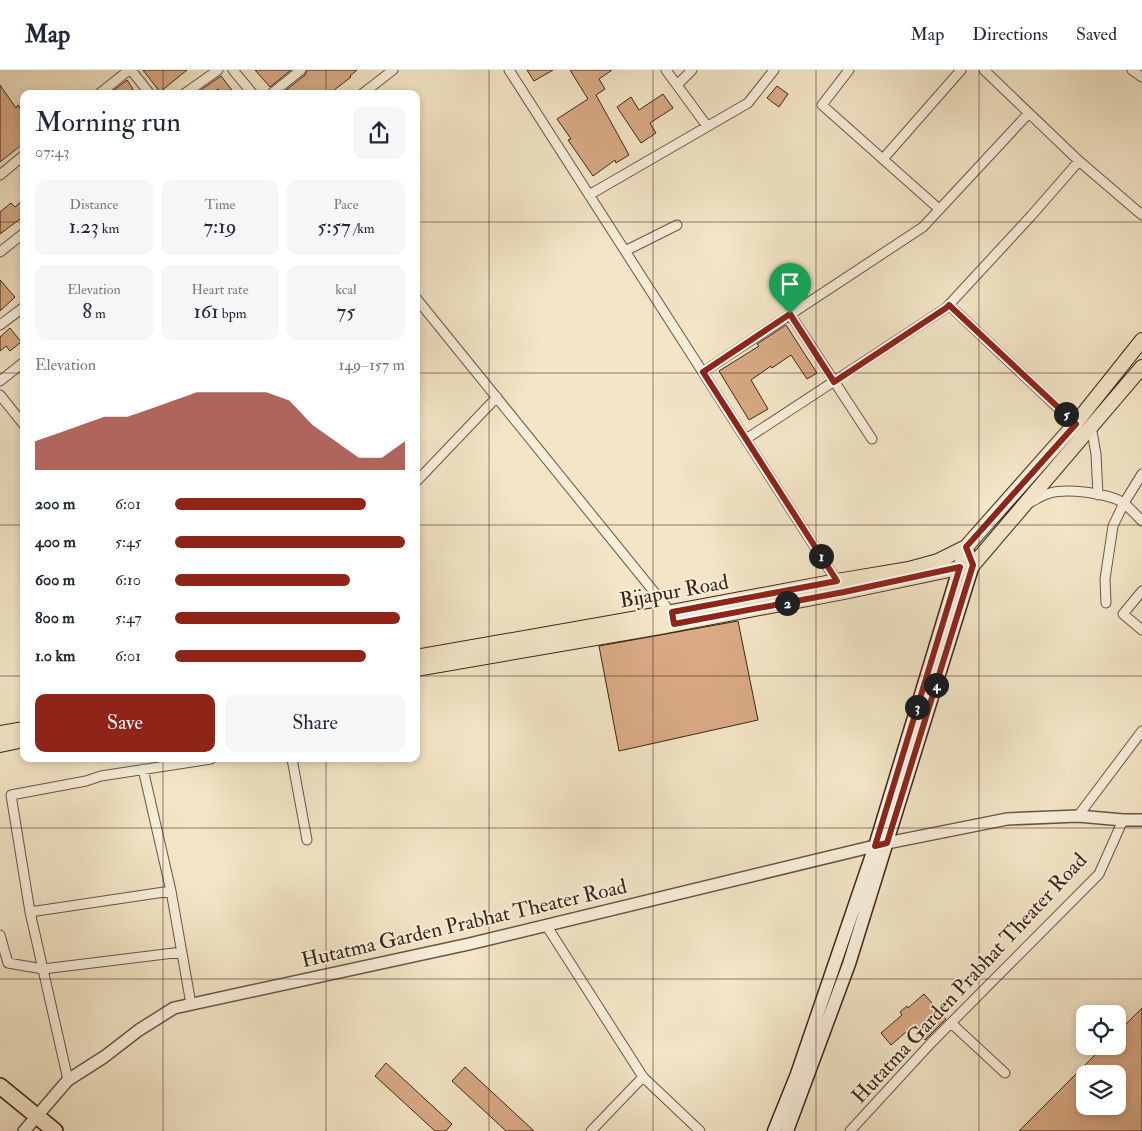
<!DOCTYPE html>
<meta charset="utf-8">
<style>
:root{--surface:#fff;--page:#f6f6f7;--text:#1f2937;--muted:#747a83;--line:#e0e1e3;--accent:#8f2418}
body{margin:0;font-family:"IM FELL Double Pica",serif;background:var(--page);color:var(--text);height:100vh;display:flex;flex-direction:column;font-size:19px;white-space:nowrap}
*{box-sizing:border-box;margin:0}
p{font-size:16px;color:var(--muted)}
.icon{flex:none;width:28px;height:28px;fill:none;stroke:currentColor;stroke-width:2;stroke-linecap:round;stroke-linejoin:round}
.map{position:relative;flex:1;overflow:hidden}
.side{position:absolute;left:20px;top:20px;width:400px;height:672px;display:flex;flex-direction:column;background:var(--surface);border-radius:10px;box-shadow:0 2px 8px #0003}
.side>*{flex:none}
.buttons{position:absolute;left:1076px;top:935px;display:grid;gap:10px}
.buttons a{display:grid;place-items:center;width:50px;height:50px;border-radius:10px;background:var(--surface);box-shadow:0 2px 8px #0003;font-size:25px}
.pin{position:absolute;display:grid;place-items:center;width:42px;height:42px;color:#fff;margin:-51px -21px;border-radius:50% 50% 50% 0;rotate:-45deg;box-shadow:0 0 5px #0007}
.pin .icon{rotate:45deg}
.km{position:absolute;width:25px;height:25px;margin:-12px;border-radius:50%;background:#222;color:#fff;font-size:14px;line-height:25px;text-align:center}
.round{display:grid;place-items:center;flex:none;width:52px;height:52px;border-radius:10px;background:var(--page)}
.summary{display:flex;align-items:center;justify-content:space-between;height:85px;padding:0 15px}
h1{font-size:28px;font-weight:600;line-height:38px}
.metrics{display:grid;grid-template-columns:repeat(3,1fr);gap:8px;height:85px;padding:5px 15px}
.metrics div{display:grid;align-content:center;border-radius:10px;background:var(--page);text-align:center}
.metrics b{font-size:21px;font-weight:600}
.metrics small{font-size:14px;font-weight:400}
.metrics p{font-size:14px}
.chart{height:140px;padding:10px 15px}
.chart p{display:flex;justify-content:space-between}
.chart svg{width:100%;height:90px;margin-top:5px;fill:var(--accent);opacity:.7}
.primary-button{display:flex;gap:10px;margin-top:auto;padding:10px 15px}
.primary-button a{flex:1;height:58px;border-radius:10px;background:var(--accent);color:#fff;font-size:20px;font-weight:600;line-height:58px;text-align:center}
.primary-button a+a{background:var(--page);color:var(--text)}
ul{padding:0 15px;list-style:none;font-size:16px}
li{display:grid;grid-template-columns:80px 60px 1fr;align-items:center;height:38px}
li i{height:12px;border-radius:6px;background:var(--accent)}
header{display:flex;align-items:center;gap:30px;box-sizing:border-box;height:70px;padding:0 25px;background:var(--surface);border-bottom:1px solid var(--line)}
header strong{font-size:24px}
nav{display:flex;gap:28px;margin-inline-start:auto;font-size:18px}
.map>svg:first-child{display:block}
.building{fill:#d9aa84;stroke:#3b261a;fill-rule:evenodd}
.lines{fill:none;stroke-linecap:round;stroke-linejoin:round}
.minor-casing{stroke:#695645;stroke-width:11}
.tertiary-casing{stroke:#695645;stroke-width:14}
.secondary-casing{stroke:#3b261a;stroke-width:15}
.primary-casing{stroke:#3b261a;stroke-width:16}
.trunk-casing{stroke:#3b261a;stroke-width:18}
.minor{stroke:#f7eeda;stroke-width:9}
.tertiary{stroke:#f7eeda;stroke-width:11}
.secondary{stroke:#f7eeda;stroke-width:12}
.primary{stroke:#f3e5c6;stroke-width:14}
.trunk{stroke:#f3e5c6;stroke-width:15}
.route-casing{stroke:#fff;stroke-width:10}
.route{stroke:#8f2418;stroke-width:6}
.grid{fill:none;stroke:#3b261a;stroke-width:1;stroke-opacity:0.55}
.labels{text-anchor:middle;stroke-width:4;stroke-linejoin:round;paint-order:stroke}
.street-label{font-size:21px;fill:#3b261a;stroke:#f7eeda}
</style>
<header>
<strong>Map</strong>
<nav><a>Map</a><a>Directions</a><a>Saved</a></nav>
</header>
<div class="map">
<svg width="1142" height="1061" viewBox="0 0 1142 1061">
<rect width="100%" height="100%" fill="#f3e5c6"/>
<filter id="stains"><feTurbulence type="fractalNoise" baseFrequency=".004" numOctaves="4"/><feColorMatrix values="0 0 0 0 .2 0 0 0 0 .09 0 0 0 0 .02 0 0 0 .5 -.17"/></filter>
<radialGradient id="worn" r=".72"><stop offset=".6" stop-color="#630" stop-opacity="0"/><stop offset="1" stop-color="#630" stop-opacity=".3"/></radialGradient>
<!-- building -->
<path class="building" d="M143 0H187L160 22Z
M255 0H291L270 17Z
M307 0H357L350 6 351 7 329 24H281L305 5Z
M527 0H553L534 11Z
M570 0H612L599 9 605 19 596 25 629 85 616 93 615 90 593 106 568 70 571 69 557 49 588 29Z
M221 6 235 24H222L218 19 212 24H195Z
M127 10 133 19 126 24H109Z
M0 15 16 38 18 35 24 44V73L0 92Z
M777 16 788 24 779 37 767 28Z
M663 24 673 38 650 53 656 63 641 73 617 37 631 27 639 40Z
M24 129V146L0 164V142L11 133 15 137Z
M0 210 15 227 0 241Z
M786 255 817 303 807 309 791 285 772 298 771 296 751 310 768 339 749 350 719 301 759 276 757 274Z
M10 258 21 272 10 281 6 276 0 281V267Z
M738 551 758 650 619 681 599 576Z
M924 924 946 949 925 970 913 956 891 975 881 963 902 945 900 942 907 936 908 938Z
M1142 938V1061H1019L1104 976H1118V962ZM1085 1004H1118V1036H1085Z
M386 993 452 1054 446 1061H435L375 1006Z
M465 997 534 1061H506L452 1011Z"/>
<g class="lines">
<!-- minor casing -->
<g class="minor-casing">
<path id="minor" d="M131 0 150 24
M233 0 253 24
M509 0 838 513
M666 0 707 56
M849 0 822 35 939 139
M984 0 1079 91 1142 145
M1132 0 1142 7
M677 15 692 0
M99 24 129 0
M184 24 218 0
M271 24 301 0
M362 24 393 0
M883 89 961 0
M0 105 24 85
M589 125 748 33 774 0
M625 181 677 155
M0 182 24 163
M416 228 672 544
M949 235 1075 354
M790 244 872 369
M0 255 24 237
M703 302 923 157 1029 43
M0 311 24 292
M0 325 24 355
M1091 356 1096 384 1098 425
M746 369 946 238 1031 146 1079 91
M416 412 497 327
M1029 433C1035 430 1043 425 1050 423 1066 418 1107 423 1122 432 1129 437 1136 445 1142 451
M1142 521 1123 544 1142 560
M1106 533 1105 509 1113 456 1124 433 1142 404
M292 689 307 770
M143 699 171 821 191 934
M1078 746 1142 661
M30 842 171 821
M546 855 643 1007 700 1061
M0 865 8 893 43 899 182 882
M951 953 1005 1003
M68 1010 30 842 11 725 86 711 101 706 211 689
M591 1061 643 1007
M850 1061 931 973 1099 804 1123 750"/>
</g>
<!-- tertiary casing -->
<g class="tertiary-casing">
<path id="tertiary" d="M24 1061 68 1010 104 987 139 960 174 938 469 874 887 773 1007 749 1078 746 1123 750H1142"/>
</g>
<!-- secondary casing -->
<g class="secondary-casing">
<path id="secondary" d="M774 1061 797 1004 875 776 962 489
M787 1061 849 894 973 495 966 477"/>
</g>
<!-- primary casing -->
<g class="primary-casing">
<path id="primary" d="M416 587 672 542 837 511 909 499 938 491 966 477 1075 354 1142 270
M416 599 660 557 844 522 973 495 1142 297
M0 663 24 659
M0 675 24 670"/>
</g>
<!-- trunk casing -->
<g class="trunk-casing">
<path id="trunk" d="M0 1016 55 1061"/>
</g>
<!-- minor -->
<use href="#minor" class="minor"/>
<!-- tertiary -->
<use href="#tertiary" class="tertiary"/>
<!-- secondary -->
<use href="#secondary" class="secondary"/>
<!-- primary -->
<use href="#primary" class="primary"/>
<!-- trunk -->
<use href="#trunk" class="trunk"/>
</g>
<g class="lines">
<!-- route casing -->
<g class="route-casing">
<path id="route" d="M949 235 1076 354 966 477 973 495 887 773 875 776 960 497 844 522 674 554 672 542 837 511 703 302 790 244 834 312 946 238Z"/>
</g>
<!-- route -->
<use href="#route" class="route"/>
</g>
<!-- grid -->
<path class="grid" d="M163 0V24M326 0V24M489 0V1061M653 0V1061M816 0V1061M979 0V1061M0 152H24M416 152H1142M0 303H24M416 303H1142M0 455H24M416 455H1142M0 606H24M416 606H1142M163 689V1061M326 689V1061M0 758H1142M0 909H1142"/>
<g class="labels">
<!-- street labels -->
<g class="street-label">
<text transform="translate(674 521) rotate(-10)" y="7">Bijapur Road</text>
<text transform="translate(464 853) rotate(-13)" y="7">Hutatma Garden Prabhat Theater Road</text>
<text transform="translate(969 908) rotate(-47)" y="7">Hutatma Garden Prabhat Theater Road</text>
</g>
</g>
<rect width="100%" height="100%" filter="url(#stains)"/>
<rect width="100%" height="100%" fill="url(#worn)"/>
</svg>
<div class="buttons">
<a><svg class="icon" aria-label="locate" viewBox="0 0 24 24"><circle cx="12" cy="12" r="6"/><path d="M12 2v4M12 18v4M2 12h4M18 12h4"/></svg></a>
<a><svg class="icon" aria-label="layers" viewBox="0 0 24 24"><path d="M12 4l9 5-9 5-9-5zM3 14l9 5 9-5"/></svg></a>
</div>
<div class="pin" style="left:790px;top:244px;background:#1e9e55"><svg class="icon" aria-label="arrive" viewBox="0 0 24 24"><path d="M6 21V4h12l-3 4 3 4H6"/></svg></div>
<b class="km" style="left:821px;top:486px">1</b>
<b class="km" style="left:787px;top:533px">2</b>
<b class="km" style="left:917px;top:637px">3</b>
<b class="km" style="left:936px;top:615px">4</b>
<b class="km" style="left:1066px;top:344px">5</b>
<section class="side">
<div class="summary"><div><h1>Morning run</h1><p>07:43</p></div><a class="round"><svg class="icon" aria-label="share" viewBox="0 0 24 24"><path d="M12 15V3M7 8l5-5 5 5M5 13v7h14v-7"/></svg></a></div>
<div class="metrics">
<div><p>Distance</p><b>1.23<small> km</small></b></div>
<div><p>Time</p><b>7:19</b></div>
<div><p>Pace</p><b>5:57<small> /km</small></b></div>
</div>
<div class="metrics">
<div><p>Elevation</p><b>8<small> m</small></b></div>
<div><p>Heart rate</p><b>161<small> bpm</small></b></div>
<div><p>kcal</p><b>75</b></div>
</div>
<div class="chart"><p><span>Elevation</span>149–157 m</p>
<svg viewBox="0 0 160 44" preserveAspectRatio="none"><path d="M0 44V30L10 26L20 22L30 18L40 18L50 14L60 10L70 6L80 6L90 6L100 6L110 10L120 22L130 30L140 38L150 38L160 30V44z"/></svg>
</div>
<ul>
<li><b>200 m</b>6:01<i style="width:83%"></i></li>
<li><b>400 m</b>5:45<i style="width:100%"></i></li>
<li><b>600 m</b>6:10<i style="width:76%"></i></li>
<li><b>800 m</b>5:47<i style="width:98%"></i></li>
<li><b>1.0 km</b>6:01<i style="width:83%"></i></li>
</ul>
<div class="primary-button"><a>Save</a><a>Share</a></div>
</section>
</div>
